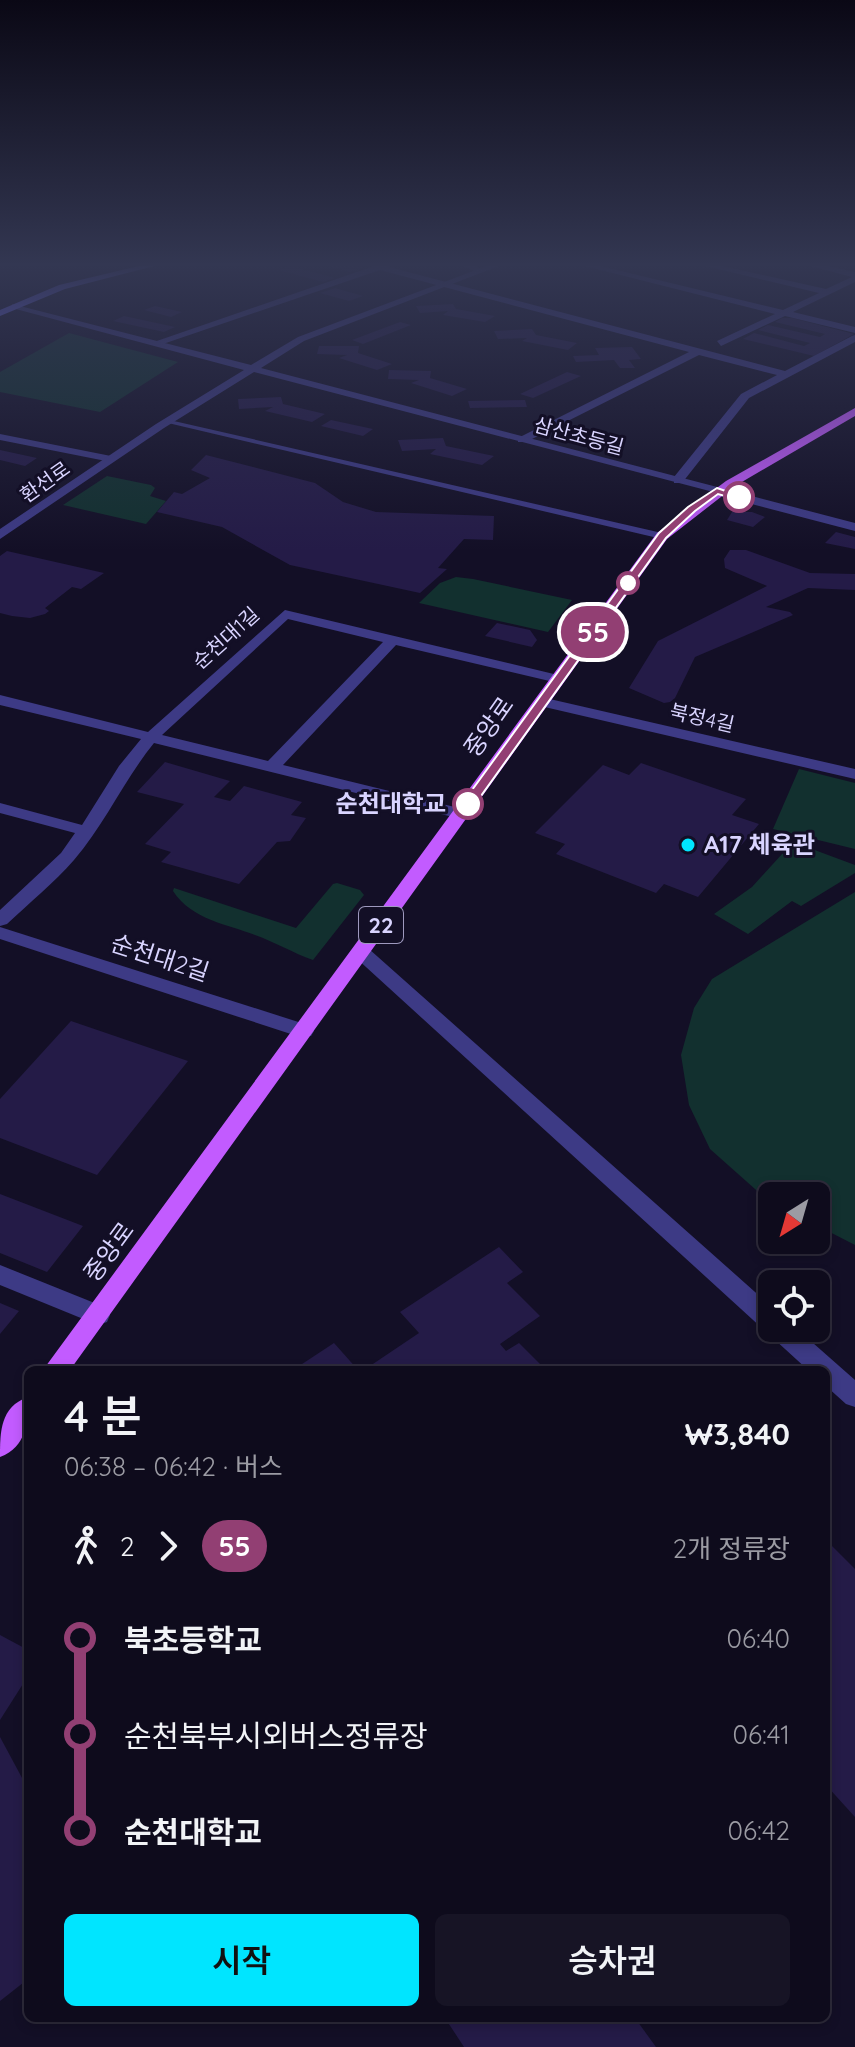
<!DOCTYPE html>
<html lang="ko">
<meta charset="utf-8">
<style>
body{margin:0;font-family:Quicksand,"Noto Sans KR",sans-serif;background:#171425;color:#f1f3f6;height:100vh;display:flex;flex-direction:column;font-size:30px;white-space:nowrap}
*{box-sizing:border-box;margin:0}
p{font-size:26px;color:#9b9ba3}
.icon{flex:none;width:44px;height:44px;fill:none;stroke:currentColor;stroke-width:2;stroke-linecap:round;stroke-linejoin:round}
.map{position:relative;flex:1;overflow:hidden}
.sheet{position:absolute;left:24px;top:1366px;width:806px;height:656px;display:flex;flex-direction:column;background:#0e0b1c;border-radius:12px;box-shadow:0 4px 12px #0003,0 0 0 2px #2e2b3b}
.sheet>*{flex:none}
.badge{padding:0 16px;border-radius:26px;font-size:28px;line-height:52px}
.needle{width:52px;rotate:217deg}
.tools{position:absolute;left:758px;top:1182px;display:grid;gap:16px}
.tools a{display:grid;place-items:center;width:72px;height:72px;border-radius:12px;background:#0e0b1c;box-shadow:0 4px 12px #0003,0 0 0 2px #2e2b3b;font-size:40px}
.map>.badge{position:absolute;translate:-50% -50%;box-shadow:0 0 0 4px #fff}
.legs{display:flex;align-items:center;gap:12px;height:88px;padding:0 40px;font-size:26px}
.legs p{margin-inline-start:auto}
.head{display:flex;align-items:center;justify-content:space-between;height:136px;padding:0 40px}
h1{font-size:44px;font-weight:600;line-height:60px}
.action{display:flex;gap:16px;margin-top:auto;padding:16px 40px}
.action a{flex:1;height:92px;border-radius:12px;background:#00e5ff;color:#111;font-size:32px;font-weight:600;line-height:92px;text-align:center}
.action a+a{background:#171425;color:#f1f3f6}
ul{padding:0 40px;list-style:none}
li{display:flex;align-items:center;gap:28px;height:96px;font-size:30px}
li i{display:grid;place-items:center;width:12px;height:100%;margin:0 10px;background:currentColor}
li i::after{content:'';width:20px;height:20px;margin:-10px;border:6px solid;border-radius:50%;background:#0e0b1c}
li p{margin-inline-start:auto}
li:first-child i{background:linear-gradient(#0000 50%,currentColor 0)}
li:last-child i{background:linear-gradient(currentColor 50%,#0000 0)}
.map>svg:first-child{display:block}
.green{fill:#12302f}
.building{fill:#241b47}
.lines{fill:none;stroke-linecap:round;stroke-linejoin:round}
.pedestrian{fill:#3d3a85;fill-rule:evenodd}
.minor{fill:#3d3a85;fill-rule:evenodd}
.tertiary{fill:#3d3a85;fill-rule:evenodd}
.secondary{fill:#6f6bff;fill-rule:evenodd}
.primary{fill:#c25bff;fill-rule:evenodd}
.line-1{fill:#923f73;stroke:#fff;stroke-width:2}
.stop-1-dot{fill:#fff;stroke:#923f73;stroke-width:4}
.poi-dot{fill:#00e5ff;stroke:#130f26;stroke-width:3}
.labels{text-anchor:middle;stroke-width:6;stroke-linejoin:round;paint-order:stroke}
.far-street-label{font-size:20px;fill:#d9d4ff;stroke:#130f26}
.shield{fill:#130f26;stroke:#9e99be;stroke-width:2}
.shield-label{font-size:22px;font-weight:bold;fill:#d9d4ff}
.street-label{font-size:24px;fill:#d9d4ff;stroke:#130f26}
.stop-label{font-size:24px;font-weight:bold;fill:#d9d4ff;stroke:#130f26;text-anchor:end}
.poi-label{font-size:24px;font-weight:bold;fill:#d9d4ff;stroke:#130f26;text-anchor:start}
</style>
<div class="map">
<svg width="855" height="2047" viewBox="0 0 855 2047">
<rect width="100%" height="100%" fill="#130f26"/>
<g class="green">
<polygon points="69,333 178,362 100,412 0,392 0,372"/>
<polygon points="107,476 151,485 155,488 150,496 166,501 146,524 63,505"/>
<polygon points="456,577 473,579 572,600 548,632 419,603 440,583"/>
<polygon points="799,769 855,783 855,849 773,829"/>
<polygon points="793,842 855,865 855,873 801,906 792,901 748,934 714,914 752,887"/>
<path d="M337,883L360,890L364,895L313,960C293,953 275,942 255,935C227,924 192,920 173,891L174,888L296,928L333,884Z"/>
<polygon points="855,892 855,1245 816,1225 816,1196 772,1196 772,1204 710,1149 689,1105 681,1055 694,1008 712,979"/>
</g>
<g class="building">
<polygon points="349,264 363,268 350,272 325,265"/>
<polygon points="290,266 335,278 323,282 279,270"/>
<polygon points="335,288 363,296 349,301 320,293"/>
<polygon points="453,304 456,309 495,316 485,322 443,315 448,311 420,313 416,306"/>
<polygon points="155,306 182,312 171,317 144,310"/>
<polygon points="124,316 175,327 164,332 113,321"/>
<polygon points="782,318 792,318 854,334 814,356 743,339 754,333 804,346 810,343 758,330 768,325 820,337 825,334 775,322"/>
<polygon points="400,322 411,325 363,344 352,340"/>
<polygon points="532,329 536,335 577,343 568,350 522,341 527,338 498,339 494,331"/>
<polygon points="319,346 359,346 358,353 392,364 377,370 339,358 347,355 317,354"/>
<polygon points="632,347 641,359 629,360 635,368 620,368 614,360 576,362 573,356 599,355 595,348"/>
<polygon points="389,370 431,371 430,378 467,389 452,396 411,383 419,380 388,379"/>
<polygon points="567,372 581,376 533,398 520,394"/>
<polygon points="281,397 283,404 325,414 312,422 265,411 273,407 239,409 238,399"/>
<polygon points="525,400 527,407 470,408 468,401"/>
<polygon points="331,420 373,429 363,436 321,426"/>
<polygon points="443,438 446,446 494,456 482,465 430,454 436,449 402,451 398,440"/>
<polygon points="0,450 37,458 25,466 0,460"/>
<polygon points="206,455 315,483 343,502 376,512 494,516 493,540 464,539 438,568 447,569 420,593 290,565 222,527 157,512 174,492 182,494 210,478 191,470"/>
<polygon points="732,512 752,512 765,517 753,527 727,520"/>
<polygon points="836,532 855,537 855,549 825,543"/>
<polygon points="730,550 746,550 810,573 855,574 855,590 808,588 766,607 790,612 793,615 695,657 675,698 670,702 664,703 629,688 658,641 767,586 725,568 724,559"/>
<polygon points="7,551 104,573 81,589 72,587 45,608 49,611 45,614 30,618 12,616 0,613 0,556"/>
<polygon points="497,623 530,630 537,640 532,647 485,636"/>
<polygon points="165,762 230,781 214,797 230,801 244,786 302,802 291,815 306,818 290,841 277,842 239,884 161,862 171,852 145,844 184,804 137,792"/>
<polygon points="641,763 746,799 732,815 759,824 698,897 664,884 656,893 556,854 565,844 535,833 603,765 629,775"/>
<polygon points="71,1021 188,1061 97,1175 0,1138 0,1099"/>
<polygon points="0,1194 83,1226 47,1272 0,1253"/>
<polygon points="499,1247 523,1272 507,1283 540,1316 500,1344 506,1351 519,1343 546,1370 364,1370 419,1333 400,1312"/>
<polygon points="0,1303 19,1311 0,1334"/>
<polygon points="334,1343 358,1370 293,1370"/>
<polygon points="826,1540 855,1569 855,1817 826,1785"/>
<polygon points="0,1635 28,1650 28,1676 0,1720"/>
<polygon points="0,1737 28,1789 28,1979 0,2001"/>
<polygon points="445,2018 635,2018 656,2047 464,2047"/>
</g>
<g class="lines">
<polygon class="pedestrian" points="165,419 662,533 666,536 662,539 168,423 164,421"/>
<g class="minor">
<polygon points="380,264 393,264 389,267 785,371 852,336 855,335 855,342 749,398 682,483 674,483 674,477 741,394 777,375 699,355 526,442 518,442 518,438 689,352 380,270 160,345 151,343"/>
<polygon points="460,264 472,264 485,271 478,273"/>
<polygon points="577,264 592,264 783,310 819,293 697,264 713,264 826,289 852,277 803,264 819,264 855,272 855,282 793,312 855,327 855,333 785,316 721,346 717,341 775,314"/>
<polygon points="0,434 111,456 117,459 111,462 0,440"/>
<polygon points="717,487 855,523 855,531 713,494 713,488"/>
<path d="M285,610L558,675L565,679L558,683L396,645L283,765L467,810L469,814L467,818L461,819L154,743C124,780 105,824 74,860C54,883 29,903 7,924L0,926V910L61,853L75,833L0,813V803L82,825L119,766L141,739L0,705V695L148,732ZM288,619L383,642L268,761L162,735Z"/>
<polygon points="541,697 855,769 855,779 536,705 536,699"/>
<polygon points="0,927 311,1026 314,1031 311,1036 297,1036 0,939"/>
<polygon points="362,947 369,949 772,1307 772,1328 796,1328 855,1380 855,1407 846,1404 826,1386 826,1370 808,1370 355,957 353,953 355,949"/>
<polygon points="0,1265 107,1308 110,1315 107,1322 98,1325 0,1285"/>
</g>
<polygon class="tertiary" points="492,264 504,264 304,341 261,368 721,488 721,494 254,372 164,428 0,539 0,529 156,424 244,370 12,308 12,304 251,365 298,337"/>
<polygon class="secondary" points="147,264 162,264 65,289 0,316 0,310 59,285"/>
<g class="primary">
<polygon points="855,408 855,416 735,486 667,539 70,1370 43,1370 657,533 726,481"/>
<path d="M28,1397C28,1421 27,1447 0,1457C0,1432 0,1407 28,1397Z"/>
</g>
</g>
<linearGradient id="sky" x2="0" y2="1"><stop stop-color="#0a0815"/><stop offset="0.48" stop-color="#333752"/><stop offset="1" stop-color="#333752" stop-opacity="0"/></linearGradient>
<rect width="855" height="551" fill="url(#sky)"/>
<polygon class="line-1" points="717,488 743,497 739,500 718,494 695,511 666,538 473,807 464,807 464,801 659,533 688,507"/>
<g class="stop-1-dot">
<circle cx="739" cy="497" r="14"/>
<circle cx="628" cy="583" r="10"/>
<circle cx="468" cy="804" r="14"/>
</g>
<circle class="poi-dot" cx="688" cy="845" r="8"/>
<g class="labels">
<g class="far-street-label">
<text transform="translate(579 436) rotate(15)" y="7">삼산초등길</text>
<text transform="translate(45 482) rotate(-35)" y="7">환선로</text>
<text transform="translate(226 638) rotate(-42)" y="7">순천대1길</text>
<text transform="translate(702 718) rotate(13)" y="7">북정4길</text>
</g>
<rect class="shield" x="359" y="907" width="44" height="36" rx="6"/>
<g class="shield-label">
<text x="381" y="933">22</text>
</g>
<g class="street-label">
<text transform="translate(489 727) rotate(-55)" y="8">중앙로</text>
<text transform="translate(160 958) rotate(18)" y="8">순천대2길</text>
<text transform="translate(109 1252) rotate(-54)" y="8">중앙로</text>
</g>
<g class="stop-label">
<text x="446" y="812">순천대학교</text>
</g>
<g class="poi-label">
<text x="704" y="853">A17 체육관</text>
</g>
</g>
</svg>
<div class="tools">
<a><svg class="needle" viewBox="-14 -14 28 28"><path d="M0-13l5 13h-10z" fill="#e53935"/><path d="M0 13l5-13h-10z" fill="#9b9ba3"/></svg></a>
<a><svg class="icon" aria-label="locate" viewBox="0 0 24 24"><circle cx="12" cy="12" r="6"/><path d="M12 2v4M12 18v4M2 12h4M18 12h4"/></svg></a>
</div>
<b class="badge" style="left:593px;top:632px;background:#923f73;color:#fff">55</b>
<section class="sheet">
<div class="head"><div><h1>4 분</h1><p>06:38 – 06:42 · 버스</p></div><b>₩3,840</b></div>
<div class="legs"><svg class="icon" aria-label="walk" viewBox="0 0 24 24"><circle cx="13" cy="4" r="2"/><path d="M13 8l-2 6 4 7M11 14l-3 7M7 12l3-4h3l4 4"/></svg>2<svg class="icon" aria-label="forward" viewBox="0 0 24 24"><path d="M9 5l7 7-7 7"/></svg><b class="badge" style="background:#923f73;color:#fff">55</b><p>2개 정류장</p></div>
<ul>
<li><i style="color:#923f73"></i><b>북초등학교</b><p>06:40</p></li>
<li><i style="color:#923f73"></i><span>순천북부시외버스정류장</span><p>06:41</p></li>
<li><i style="color:#923f73"></i><b>순천대학교</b><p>06:42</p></li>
</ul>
<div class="action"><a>시작</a><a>승차권</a></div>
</section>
</div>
